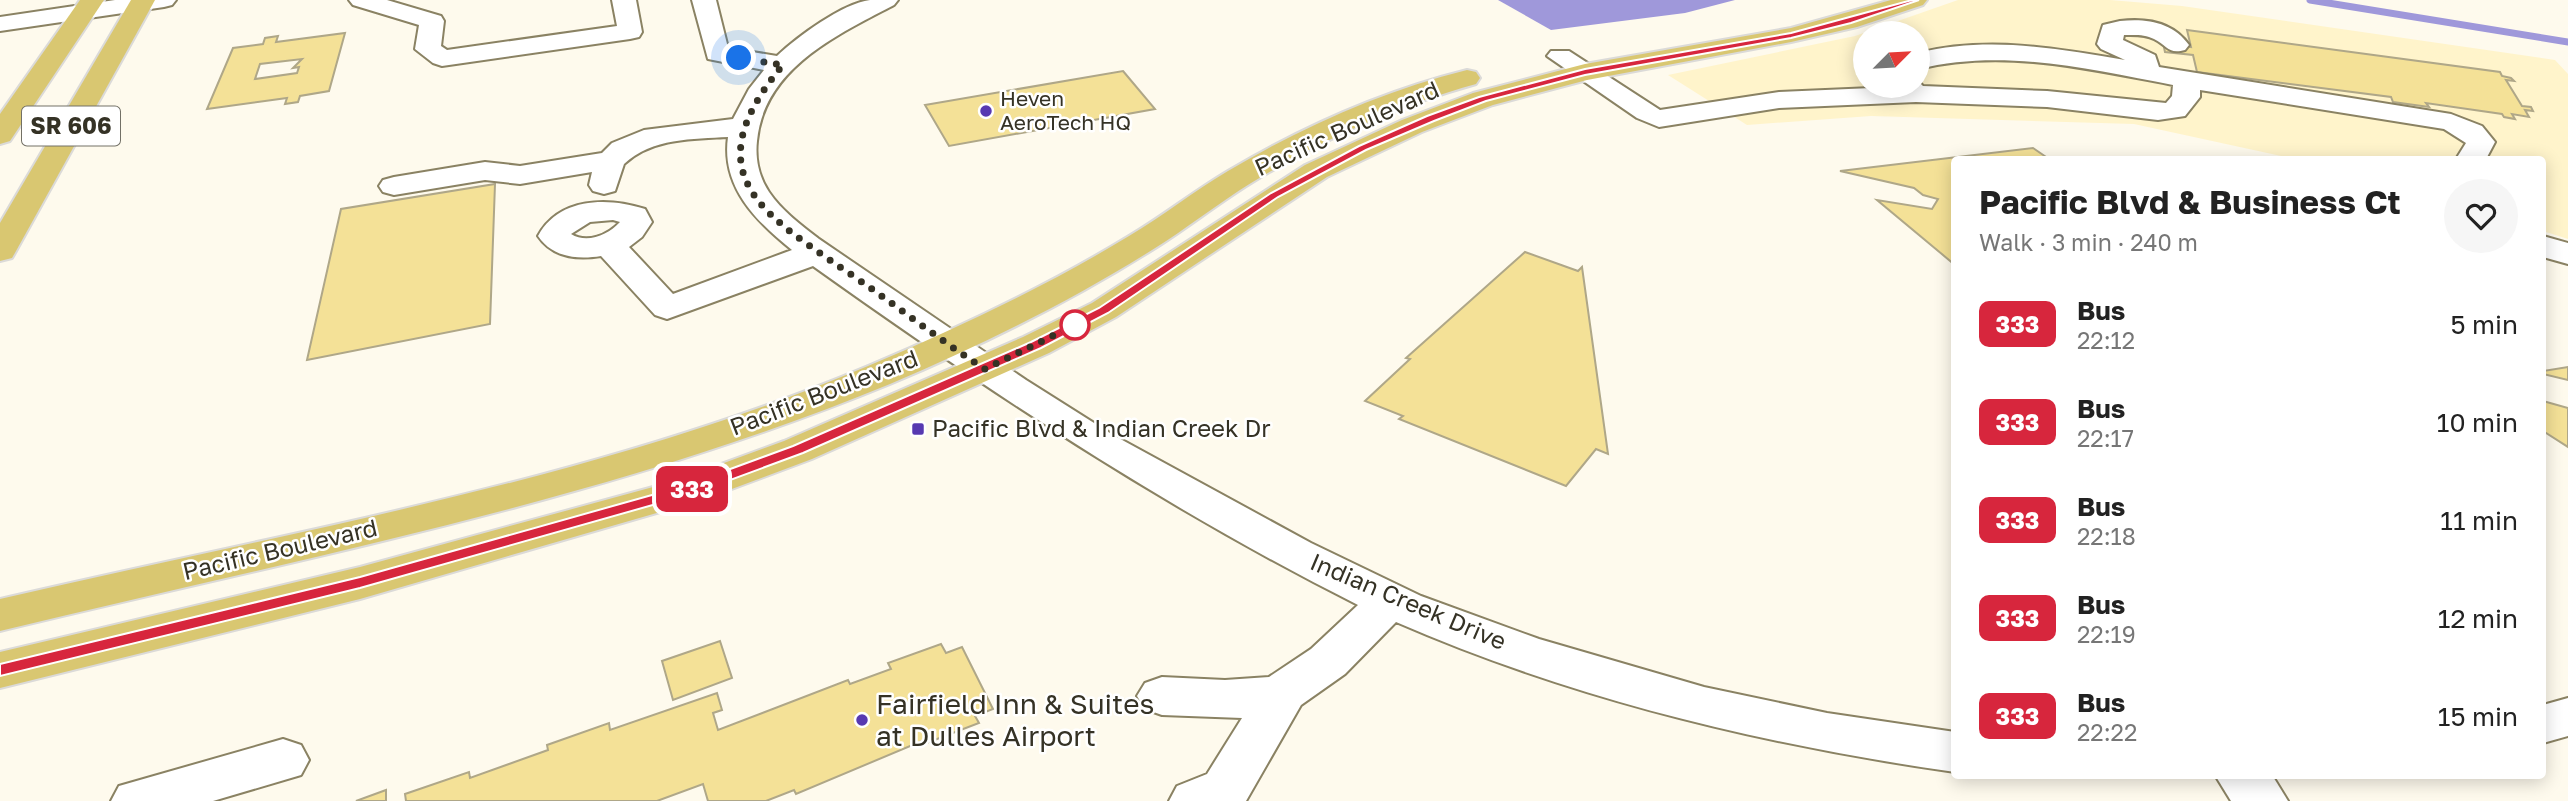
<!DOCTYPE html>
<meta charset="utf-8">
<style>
body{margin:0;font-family:"Golos Text",sans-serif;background:#f6f6f6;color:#222;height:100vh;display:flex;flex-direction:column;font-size:26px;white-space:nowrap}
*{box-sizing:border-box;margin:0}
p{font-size:23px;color:#767676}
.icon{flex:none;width:38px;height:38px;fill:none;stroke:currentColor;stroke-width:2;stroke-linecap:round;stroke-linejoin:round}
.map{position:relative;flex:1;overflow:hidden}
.panel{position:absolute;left:1951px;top:156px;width:595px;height:623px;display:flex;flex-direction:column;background:#fff;border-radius:7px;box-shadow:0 4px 18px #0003}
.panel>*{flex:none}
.badge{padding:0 14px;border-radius:10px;font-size:24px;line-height:46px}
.needle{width:46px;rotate:66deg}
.fabs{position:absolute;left:1853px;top:21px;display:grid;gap:14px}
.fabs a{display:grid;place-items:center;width:77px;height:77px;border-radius:50%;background:#fff;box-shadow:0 4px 18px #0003;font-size:35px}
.you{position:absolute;width:35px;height:35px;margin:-18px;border:5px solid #fff;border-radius:50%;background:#1a73e8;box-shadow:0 0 0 10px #1a73e833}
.map>.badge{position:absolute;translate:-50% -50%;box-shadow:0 0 0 4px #fff}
.round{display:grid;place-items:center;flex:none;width:74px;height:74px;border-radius:37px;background:#f6f6f6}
.overview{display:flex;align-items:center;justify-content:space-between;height:119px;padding:0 28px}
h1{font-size:33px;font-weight:700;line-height:52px}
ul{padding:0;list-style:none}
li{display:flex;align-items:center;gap:21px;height:98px;padding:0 28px}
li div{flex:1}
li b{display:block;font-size:26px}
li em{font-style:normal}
li .badge{min-width:77px;font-weight:700;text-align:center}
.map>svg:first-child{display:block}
.built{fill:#fff4cb;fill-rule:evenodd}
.water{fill:#9f98da}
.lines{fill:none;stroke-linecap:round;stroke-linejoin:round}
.stream{stroke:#9f98da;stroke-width:7}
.building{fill:#f4e197;stroke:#afa788;stroke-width:2;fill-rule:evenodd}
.minor-casing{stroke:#8a8263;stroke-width:4}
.major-casing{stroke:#dbdad8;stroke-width:4}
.minor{fill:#fff;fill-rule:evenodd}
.major{fill:#d9c771;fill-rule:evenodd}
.line{fill:#d7263d;stroke:#fff;stroke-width:2}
.walk{stroke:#353225;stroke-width:7;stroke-dasharray:0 12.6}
.poi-dot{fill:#5739b1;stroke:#fff;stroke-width:2.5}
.stop-dot{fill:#fff;stroke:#d7263d;stroke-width:3.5}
.labels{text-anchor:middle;stroke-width:5;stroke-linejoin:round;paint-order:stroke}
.far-poi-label{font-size:21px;fill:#353225;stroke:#fff;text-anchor:start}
.shield{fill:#fff;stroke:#727066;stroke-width:2}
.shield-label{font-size:23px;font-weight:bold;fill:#353225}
.street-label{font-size:24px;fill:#353225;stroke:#fff}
.poi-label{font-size:24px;fill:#353225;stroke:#fff;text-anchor:start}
.near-poi-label{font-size:28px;fill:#353225;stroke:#fff;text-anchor:start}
</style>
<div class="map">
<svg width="2568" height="801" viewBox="0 0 2568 801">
<rect width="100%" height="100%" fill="#fefaed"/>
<path class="built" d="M1958,0H2110L2182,6L2555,60L2568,74V239L2543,231V159H2295L2134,124L1871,116L1747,125L1668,75L1855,36ZM1866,33H1918V86H1866Z"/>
<polygon class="water" points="1498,0 1735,0 1685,13 1551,30"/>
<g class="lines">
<polyline class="stream" points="2310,0 2568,42"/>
</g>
<g class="building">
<polygon points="2187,30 2500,72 2502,76 2511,78 2514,81 2506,80 2522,106 2531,107 2533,111 2525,110 2529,117 2512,114 2515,119 2504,117 2502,114 2426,103 2429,107 2393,102 2391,97 2197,72 2193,55 2165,52 2163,43 2191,47"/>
<path d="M345,33L329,91L300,96L298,102L285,104L287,98L207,109L233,48L263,44L265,38L278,36L276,42ZM302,59L293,68L299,67L297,73L255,79L260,64Z"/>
<polygon points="1123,71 1155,109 949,146 925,105"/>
<polygon points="2033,148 2049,159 1955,159 1955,265 1877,200 1932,209 1938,199 1923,195 1914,188 1840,171"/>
<polygon points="495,184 490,324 307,360 341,209"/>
<polygon points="1525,252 1578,271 1582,267 1608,454 1596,449 1566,486 1399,419 1403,416 1365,401 1410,359 1406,358"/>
<polygon points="2568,367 2568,380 2543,374 2543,371"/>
<polygon points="2543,401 2568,408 2568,447 2543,431"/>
<polygon points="720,641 732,678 673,700 662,661"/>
<polygon points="941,644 946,653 962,647 993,709 975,716 979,723 924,744 922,741 796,794 794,790 766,801 708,801 703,784 657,801 406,801 405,794 469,772 470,778 548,750 547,745 609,723 610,730 717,693 722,710 713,713 718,730 848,680 850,684 891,669 888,663"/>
<polygon points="386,790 386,801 356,801"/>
</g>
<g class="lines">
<g class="minor-casing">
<g id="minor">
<polygon points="115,0 176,0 172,5 164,7 0,31 0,17"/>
<polygon points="349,0 387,0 441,16 444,21 441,46 447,50 617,26 612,0 636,0 642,32 639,37 630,39 442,66 433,63 415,49 419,25 353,5"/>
<path d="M692,0H716L728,48L777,56C797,37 843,3 870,0C879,0 889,0 898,0L894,5C837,35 764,68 757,141C755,159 759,177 769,192C782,211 801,225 819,239L1026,380L1113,435L1311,543L1421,596L1539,639L1704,687L1827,713L1955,732V772C1764,745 1573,699 1396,622L1345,674L1301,705L1246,801H1169L1177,786L1207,774L1242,718L1162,715L1145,709L1137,696L1145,683L1162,677L1225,680L1269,677L1311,649L1358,605C1165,508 988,391 813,266L667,319L655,315L601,256C577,260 552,257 538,236C559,197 608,197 645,209L652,222L642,237L629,247L673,294L792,250C756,221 721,187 728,137C693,139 652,138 624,164L615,191L604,194L593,191L589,185L592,172L520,184L485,180L394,195L383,192L379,186L383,180L394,177L485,162L520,166L602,153L612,143L644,130L733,119L749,89L764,70L708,59ZM613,220L620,222C608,235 587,244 571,234L590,222Z"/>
<path d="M2120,21C2146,18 2173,22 2189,45L2185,50C2168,55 2167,45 2154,39C2145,34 2134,35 2124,35L2123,40L2155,55L2159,67L2451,114L2482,126L2495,142L2486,159H2456L2466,143L2444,129L2200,90V97L2185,116L2158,120L2047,107L1916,102L1779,108L1659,127L1637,118L1547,56L1551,51H1569L1660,110L1779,92L1918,86V81L1923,86L2047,91L2166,103L2172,96L2173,85C2089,69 2003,48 1918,69V53C1987,36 2056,48 2125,60L2101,49L2097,44L2103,25Z"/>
<polygon points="2543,236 2568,243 2568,264 2543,257"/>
<polygon points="2568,698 2568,736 2543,743 2543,705"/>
<polygon points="283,739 301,745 309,760 301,775 213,801 111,801 119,786"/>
<polygon points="2215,775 2272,775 2288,801 2231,801"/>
</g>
</g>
<g class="major-casing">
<g id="major">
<polygon points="80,0 104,0 10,141 0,144 0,114"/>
<polygon points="131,0 155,0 16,251 12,258 0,261 0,223"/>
<polygon points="1891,0 1927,0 1923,5 1857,27 1791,42 1587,80 1493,105 1422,132 1327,177 1116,317 1049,353 812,459 705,499 360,599 0,688 0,652 360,567 675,481 784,441 1023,337 1092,303 1305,165 1402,120 1473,93 1585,64 1791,28"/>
<path d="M1467,70L1476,72L1480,78L1476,84C1397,106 1321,140 1251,183C1217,204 1186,229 1152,250C1071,301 978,347 890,384C604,502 299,558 0,631V599C291,531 591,482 868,366C956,329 1047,286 1129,236C1163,216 1194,191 1228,171C1302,127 1383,91 1467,70Z"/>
</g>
</g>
<use href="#minor" class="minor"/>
<use href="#major" class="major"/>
</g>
<polygon class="line" points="1912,0 1919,0 1851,23 1791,38 1585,75 1486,101 1434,121 1366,150 1278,197 1108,313 1041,348 803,453 695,493 360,588 0,676 0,664 360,577 684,486 793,446 1031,342 1099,308 1271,193 1359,146 1427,116 1479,97 1585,69 1791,33"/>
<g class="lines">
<path class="walk" d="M739,58L783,65C688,178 769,217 859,280C901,309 941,341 985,369L1081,322L1075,325"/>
</g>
<g class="poi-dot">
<circle cx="986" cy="111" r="7"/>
<rect x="911" y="422" width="14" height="14" rx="3.5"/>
<circle cx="862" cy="720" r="7"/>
</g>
<circle class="stop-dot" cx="1075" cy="325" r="14"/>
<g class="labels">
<g class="far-poi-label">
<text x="1000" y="106">Heven<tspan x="1000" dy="24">AeroTech HQ</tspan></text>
</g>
<rect class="shield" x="22" y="106.5" width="98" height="39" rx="5"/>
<g class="shield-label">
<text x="71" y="134">SR 606</text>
</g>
<g class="street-label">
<text transform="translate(1347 129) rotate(-24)" y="8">Pacific Boulevard</text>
<text transform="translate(824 393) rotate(-21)" y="8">Pacific Boulevard</text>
<text transform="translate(280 550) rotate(-13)" y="8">Pacific Boulevard</text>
<text transform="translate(1408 602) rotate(23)" y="8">Indian Creek Drive</text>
</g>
<g class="poi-label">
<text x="932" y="437">Pacific Blvd &amp; Indian Creek Dr</text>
</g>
<g class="near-poi-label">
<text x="876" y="714">Fairfield Inn &amp; Suites<tspan x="876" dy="32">at Dulles Airport</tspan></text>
</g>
</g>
</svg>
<div class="fabs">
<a><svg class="needle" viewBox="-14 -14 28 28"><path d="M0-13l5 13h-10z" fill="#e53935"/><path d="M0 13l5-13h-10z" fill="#767676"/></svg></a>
</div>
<div class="you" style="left:739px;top:58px"></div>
<b class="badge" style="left:692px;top:489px;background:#d7263d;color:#fff">333</b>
<section class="panel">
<div class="overview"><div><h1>Pacific Blvd &amp; Business Ct</h1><p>Walk · 3 min · 240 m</p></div><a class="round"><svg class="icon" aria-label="heart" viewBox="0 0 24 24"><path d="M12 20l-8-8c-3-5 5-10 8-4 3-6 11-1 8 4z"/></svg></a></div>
<ul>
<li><span class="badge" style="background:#d7263d;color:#fff">333</span><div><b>Bus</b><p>22:12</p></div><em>5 min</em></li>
<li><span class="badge" style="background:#d7263d;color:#fff">333</span><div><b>Bus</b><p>22:17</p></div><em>10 min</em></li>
<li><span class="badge" style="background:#d7263d;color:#fff">333</span><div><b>Bus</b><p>22:18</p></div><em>11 min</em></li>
<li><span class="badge" style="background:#d7263d;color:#fff">333</span><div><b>Bus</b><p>22:19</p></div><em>12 min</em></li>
<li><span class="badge" style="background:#d7263d;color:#fff">333</span><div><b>Bus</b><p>22:22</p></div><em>15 min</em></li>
</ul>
</section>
</div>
